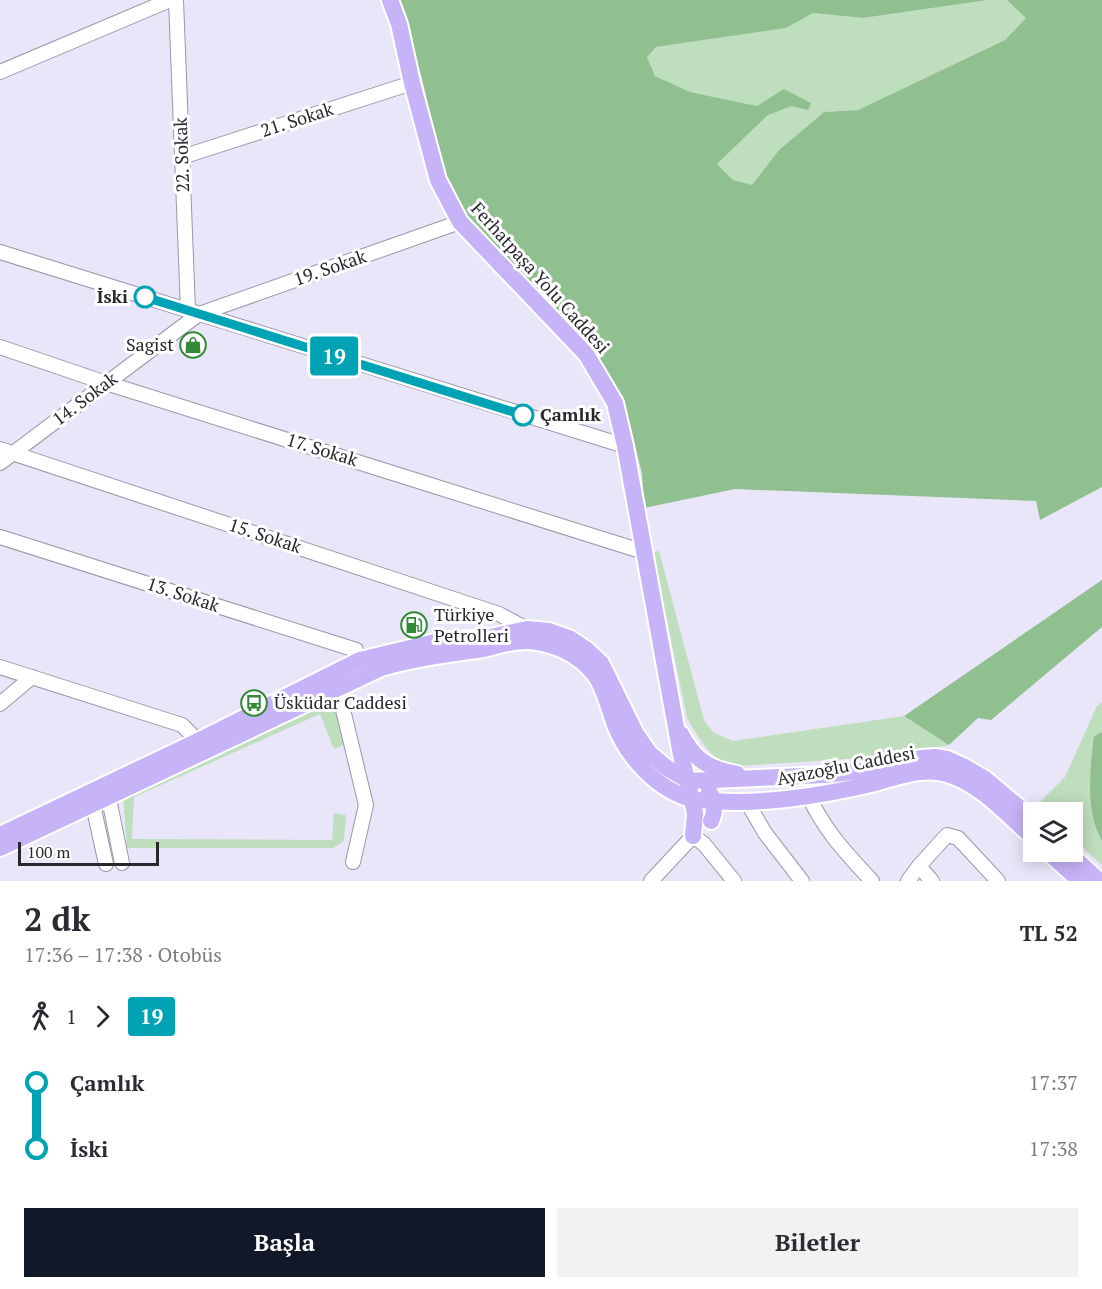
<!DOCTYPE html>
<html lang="tr">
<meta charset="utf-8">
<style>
body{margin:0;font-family:"PT Serif",serif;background:#f2f2f3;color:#2b2b33;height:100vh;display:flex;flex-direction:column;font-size:22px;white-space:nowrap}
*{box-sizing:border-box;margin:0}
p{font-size:20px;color:#7c7c81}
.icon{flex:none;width:33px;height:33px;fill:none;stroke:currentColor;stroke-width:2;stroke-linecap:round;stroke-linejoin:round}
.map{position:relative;height:881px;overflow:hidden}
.panel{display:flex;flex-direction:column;background:#fff;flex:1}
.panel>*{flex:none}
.badge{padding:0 12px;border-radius:4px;font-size:21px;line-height:39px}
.fabs{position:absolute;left:1023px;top:802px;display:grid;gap:12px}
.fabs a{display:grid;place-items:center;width:60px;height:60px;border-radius:0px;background:#fff;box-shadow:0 3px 15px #0003;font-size:30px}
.scale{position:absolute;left:18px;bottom:15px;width:141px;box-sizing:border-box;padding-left:6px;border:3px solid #29272e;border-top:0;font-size:16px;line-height:21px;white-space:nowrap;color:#29272e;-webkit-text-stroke:4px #fff;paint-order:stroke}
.map>.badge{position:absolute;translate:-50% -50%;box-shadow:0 0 0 3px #fff}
.legs{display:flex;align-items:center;gap:9px;height:66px;padding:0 24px;font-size:20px}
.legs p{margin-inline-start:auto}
.summary{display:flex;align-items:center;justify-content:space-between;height:102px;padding:0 24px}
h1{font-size:33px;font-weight:600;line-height:45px}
.action{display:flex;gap:12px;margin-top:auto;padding:12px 24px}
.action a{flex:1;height:69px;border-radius:0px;background:#111827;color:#fff;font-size:24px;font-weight:600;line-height:69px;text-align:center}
.action a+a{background:#f2f2f3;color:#2b2b33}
ul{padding:0 24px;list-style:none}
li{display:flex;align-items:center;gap:21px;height:66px;font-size:22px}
li i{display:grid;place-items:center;width:9px;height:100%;margin:0 8px;background:currentColor}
li i::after{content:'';width:15px;height:15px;margin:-8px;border:4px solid;border-radius:50%;background:#fff}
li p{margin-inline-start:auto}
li:first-child i{background:linear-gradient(#0000 50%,currentColor 0)}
li:last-child i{background:linear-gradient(currentColor 50%,#0000 0)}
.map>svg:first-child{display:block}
.green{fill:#bedebd}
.forest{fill:#90c08f}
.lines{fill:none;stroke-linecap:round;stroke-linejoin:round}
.minor-casing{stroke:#9a96a8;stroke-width:16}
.major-casing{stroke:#fff;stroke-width:20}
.minor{stroke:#fff;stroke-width:14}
.major{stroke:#c7b3f7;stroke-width:16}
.line-1-casing{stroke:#fff;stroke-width:14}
.line-1{stroke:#00a3b4;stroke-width:9}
.stop-1-dot{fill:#fff;stroke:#00a3b4;stroke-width:3}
.labels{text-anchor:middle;stroke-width:6;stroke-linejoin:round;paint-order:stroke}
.street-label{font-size:18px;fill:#29272e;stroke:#fff}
.stop-label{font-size:18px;font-weight:bold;fill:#29272e;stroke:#fff;text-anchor:end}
.poi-label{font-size:18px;fill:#29272e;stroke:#fff;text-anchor:start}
</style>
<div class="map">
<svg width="1102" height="881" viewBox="0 0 1102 881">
<rect width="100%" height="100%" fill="#eae6fa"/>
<g class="green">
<polygon points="988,0 1007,0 1027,18 1005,40 858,110 824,112 779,150 752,186 733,180 717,164 768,115 792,106 784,90 757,106 690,92 655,76 647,57 656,47 786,28 813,13 863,18"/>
<path d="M659,551L704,720L714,733L733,741L904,716L949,745L892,756L740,766C714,766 699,739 687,718L653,552Z"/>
<polygon points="327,698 335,709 344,743 342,746 334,749 320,714 134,797 132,839 332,840 334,813 346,815 344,841 333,848 127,848 123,794"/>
<polygon points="1102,702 1102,732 1094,736 1097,832 1102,841 1102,865 1073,838 1072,813 1046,813 1037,805 1065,777 1097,706"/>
</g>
<g class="forest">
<polygon points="397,0 988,0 863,18 813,13 786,28 656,47 647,57 655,76 690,92 757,106 784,89 811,103 808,110 792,106 768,115 717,164 733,180 752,185 779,150 824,112 858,110 1005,40 1026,18 1007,0 1102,0 1102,487 1040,520 1036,501 735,489 644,508 642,474 624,400 592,351 465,216 443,170 422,79 406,23"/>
<polygon points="1102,580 1102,627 991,720 978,718 949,745 904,716"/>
<path d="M1102,732V841C1085,812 1090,768 1094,736Z"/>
</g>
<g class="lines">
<g class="minor-casing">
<g id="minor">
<polyline points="176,0 188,311"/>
<polyline points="0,72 170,0"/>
<polyline points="182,157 412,83"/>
<polyline points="0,252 625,446"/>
<polyline points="0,347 106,383 644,552"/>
<polyline points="0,449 499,614 527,629"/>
<polyline points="0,463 199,314 460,222"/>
<polyline points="0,537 356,650 361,670"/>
<polyline points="0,667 182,725 198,741"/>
<polyline points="338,689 366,805 353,862"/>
<polyline points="0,704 32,677"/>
<polyline points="107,789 122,863"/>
<path d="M808,795C825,831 845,852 872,881"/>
<polyline points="91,796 106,864"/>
<polyline points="747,802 765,833 802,881"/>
<polyline points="919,866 932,881"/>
<polyline points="651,881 693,836 704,844 734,881"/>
<polyline points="908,881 919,866 947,835 958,838 998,881"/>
</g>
</g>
<g class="major-casing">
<g id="major">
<polyline points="390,0 399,24 412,83 438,180 460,222 586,354 615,403 625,446 681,755 695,813 693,836"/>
<path d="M681,734C694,760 709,769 737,774"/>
<path d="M709,791C715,802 716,810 711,821"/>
<polyline points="0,835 198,741 360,660 439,641 486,638 527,629 549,631 569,638 587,650 601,663 636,734 650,754 667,768 689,781 825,775 860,771 921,758 935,757 947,759 963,766 985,779 1034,820"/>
<path d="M0,848L381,668C415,658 449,654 483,649C497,646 514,640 528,641C554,643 579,654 595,675C605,689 609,709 615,725C628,758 657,789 691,799C698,801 707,800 714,801C764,805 818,796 867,785C893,779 921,766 947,774C980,783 1008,816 1034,838"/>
<polyline points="1048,852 1080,881"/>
<polyline points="1068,852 1099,881"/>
</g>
</g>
<use href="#minor" class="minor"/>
<use href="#major" class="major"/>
</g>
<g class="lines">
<g class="line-1-casing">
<polyline id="line-1" points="145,297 523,415"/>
</g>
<use href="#line-1" class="line-1"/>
</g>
<defs>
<g id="shop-ring" transform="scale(1.35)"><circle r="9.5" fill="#fff" stroke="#318836" stroke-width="1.5"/><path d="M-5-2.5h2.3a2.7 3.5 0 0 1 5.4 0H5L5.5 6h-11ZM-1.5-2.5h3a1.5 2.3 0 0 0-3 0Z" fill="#318836"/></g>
<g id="fuel-ring" transform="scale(1.35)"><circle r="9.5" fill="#fff" stroke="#318836" stroke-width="1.5"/><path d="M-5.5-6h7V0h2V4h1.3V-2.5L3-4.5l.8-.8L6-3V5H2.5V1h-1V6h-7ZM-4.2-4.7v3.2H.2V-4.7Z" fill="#318836"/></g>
<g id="bus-ring" transform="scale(1.35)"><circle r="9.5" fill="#fff" stroke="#318836" stroke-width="1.5"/><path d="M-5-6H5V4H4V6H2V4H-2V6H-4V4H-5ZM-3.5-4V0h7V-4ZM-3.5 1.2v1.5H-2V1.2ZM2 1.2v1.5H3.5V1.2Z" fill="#318836"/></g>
</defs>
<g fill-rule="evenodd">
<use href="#shop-ring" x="193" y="345"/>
<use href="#fuel-ring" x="414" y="625"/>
<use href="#bus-ring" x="254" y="703"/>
</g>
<g class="stop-1-dot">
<circle cx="145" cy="297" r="10"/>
<circle cx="523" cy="415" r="10"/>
</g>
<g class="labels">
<g class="street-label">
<text transform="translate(297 120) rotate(-18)" y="6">21. Sokak</text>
<text transform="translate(182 155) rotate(-92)" y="6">22. Sokak</text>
<text transform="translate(330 268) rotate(-19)" y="6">19. Sokak</text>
<text transform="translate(540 278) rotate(48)" y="6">Ferhatpaşa Yolu Caddesi</text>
<text transform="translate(85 399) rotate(-37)" y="6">14. Sokak</text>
<text transform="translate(322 450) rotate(17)" y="6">17. Sokak</text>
<text transform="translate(265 536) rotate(18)" y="6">15. Sokak</text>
<text transform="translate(183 595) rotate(18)" y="6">13. Sokak</text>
<text transform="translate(846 766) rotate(-11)" y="6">Ayazoğlu Caddesi</text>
</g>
<g class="stop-label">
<text x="128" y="303">İski</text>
<text x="540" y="421" text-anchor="start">Çamlık</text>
</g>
<g class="poi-label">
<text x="174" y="351" text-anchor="end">Sagist</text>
<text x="434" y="621">Türkiye<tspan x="434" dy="21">Petrolleri</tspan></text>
<text x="274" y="709">Üsküdar Caddesi</text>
</g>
</g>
</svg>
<div class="fabs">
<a><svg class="icon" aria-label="layers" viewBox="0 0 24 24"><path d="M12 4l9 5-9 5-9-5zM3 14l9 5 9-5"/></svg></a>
</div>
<div class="scale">100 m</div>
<b class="badge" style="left:334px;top:356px;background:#00a3b4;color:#fff">19</b>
</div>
<section class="panel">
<div class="summary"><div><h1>2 dk</h1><p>17:36 – 17:38 · Otobüs</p></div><b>TL 52</b></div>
<div class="legs"><svg class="icon" aria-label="walk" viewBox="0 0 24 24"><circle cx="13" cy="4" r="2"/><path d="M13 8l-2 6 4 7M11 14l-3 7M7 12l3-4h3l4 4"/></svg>1<svg class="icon" aria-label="forward" viewBox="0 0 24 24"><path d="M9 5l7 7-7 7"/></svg><b class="badge" style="background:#00a3b4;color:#fff">19</b></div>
<ul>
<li><i style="color:#00a3b4"></i><b>Çamlık</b><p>17:37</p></li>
<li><i style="color:#00a3b4"></i><b>İski</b><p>17:38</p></li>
</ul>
<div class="action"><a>Başla</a><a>Biletler</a></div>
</section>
